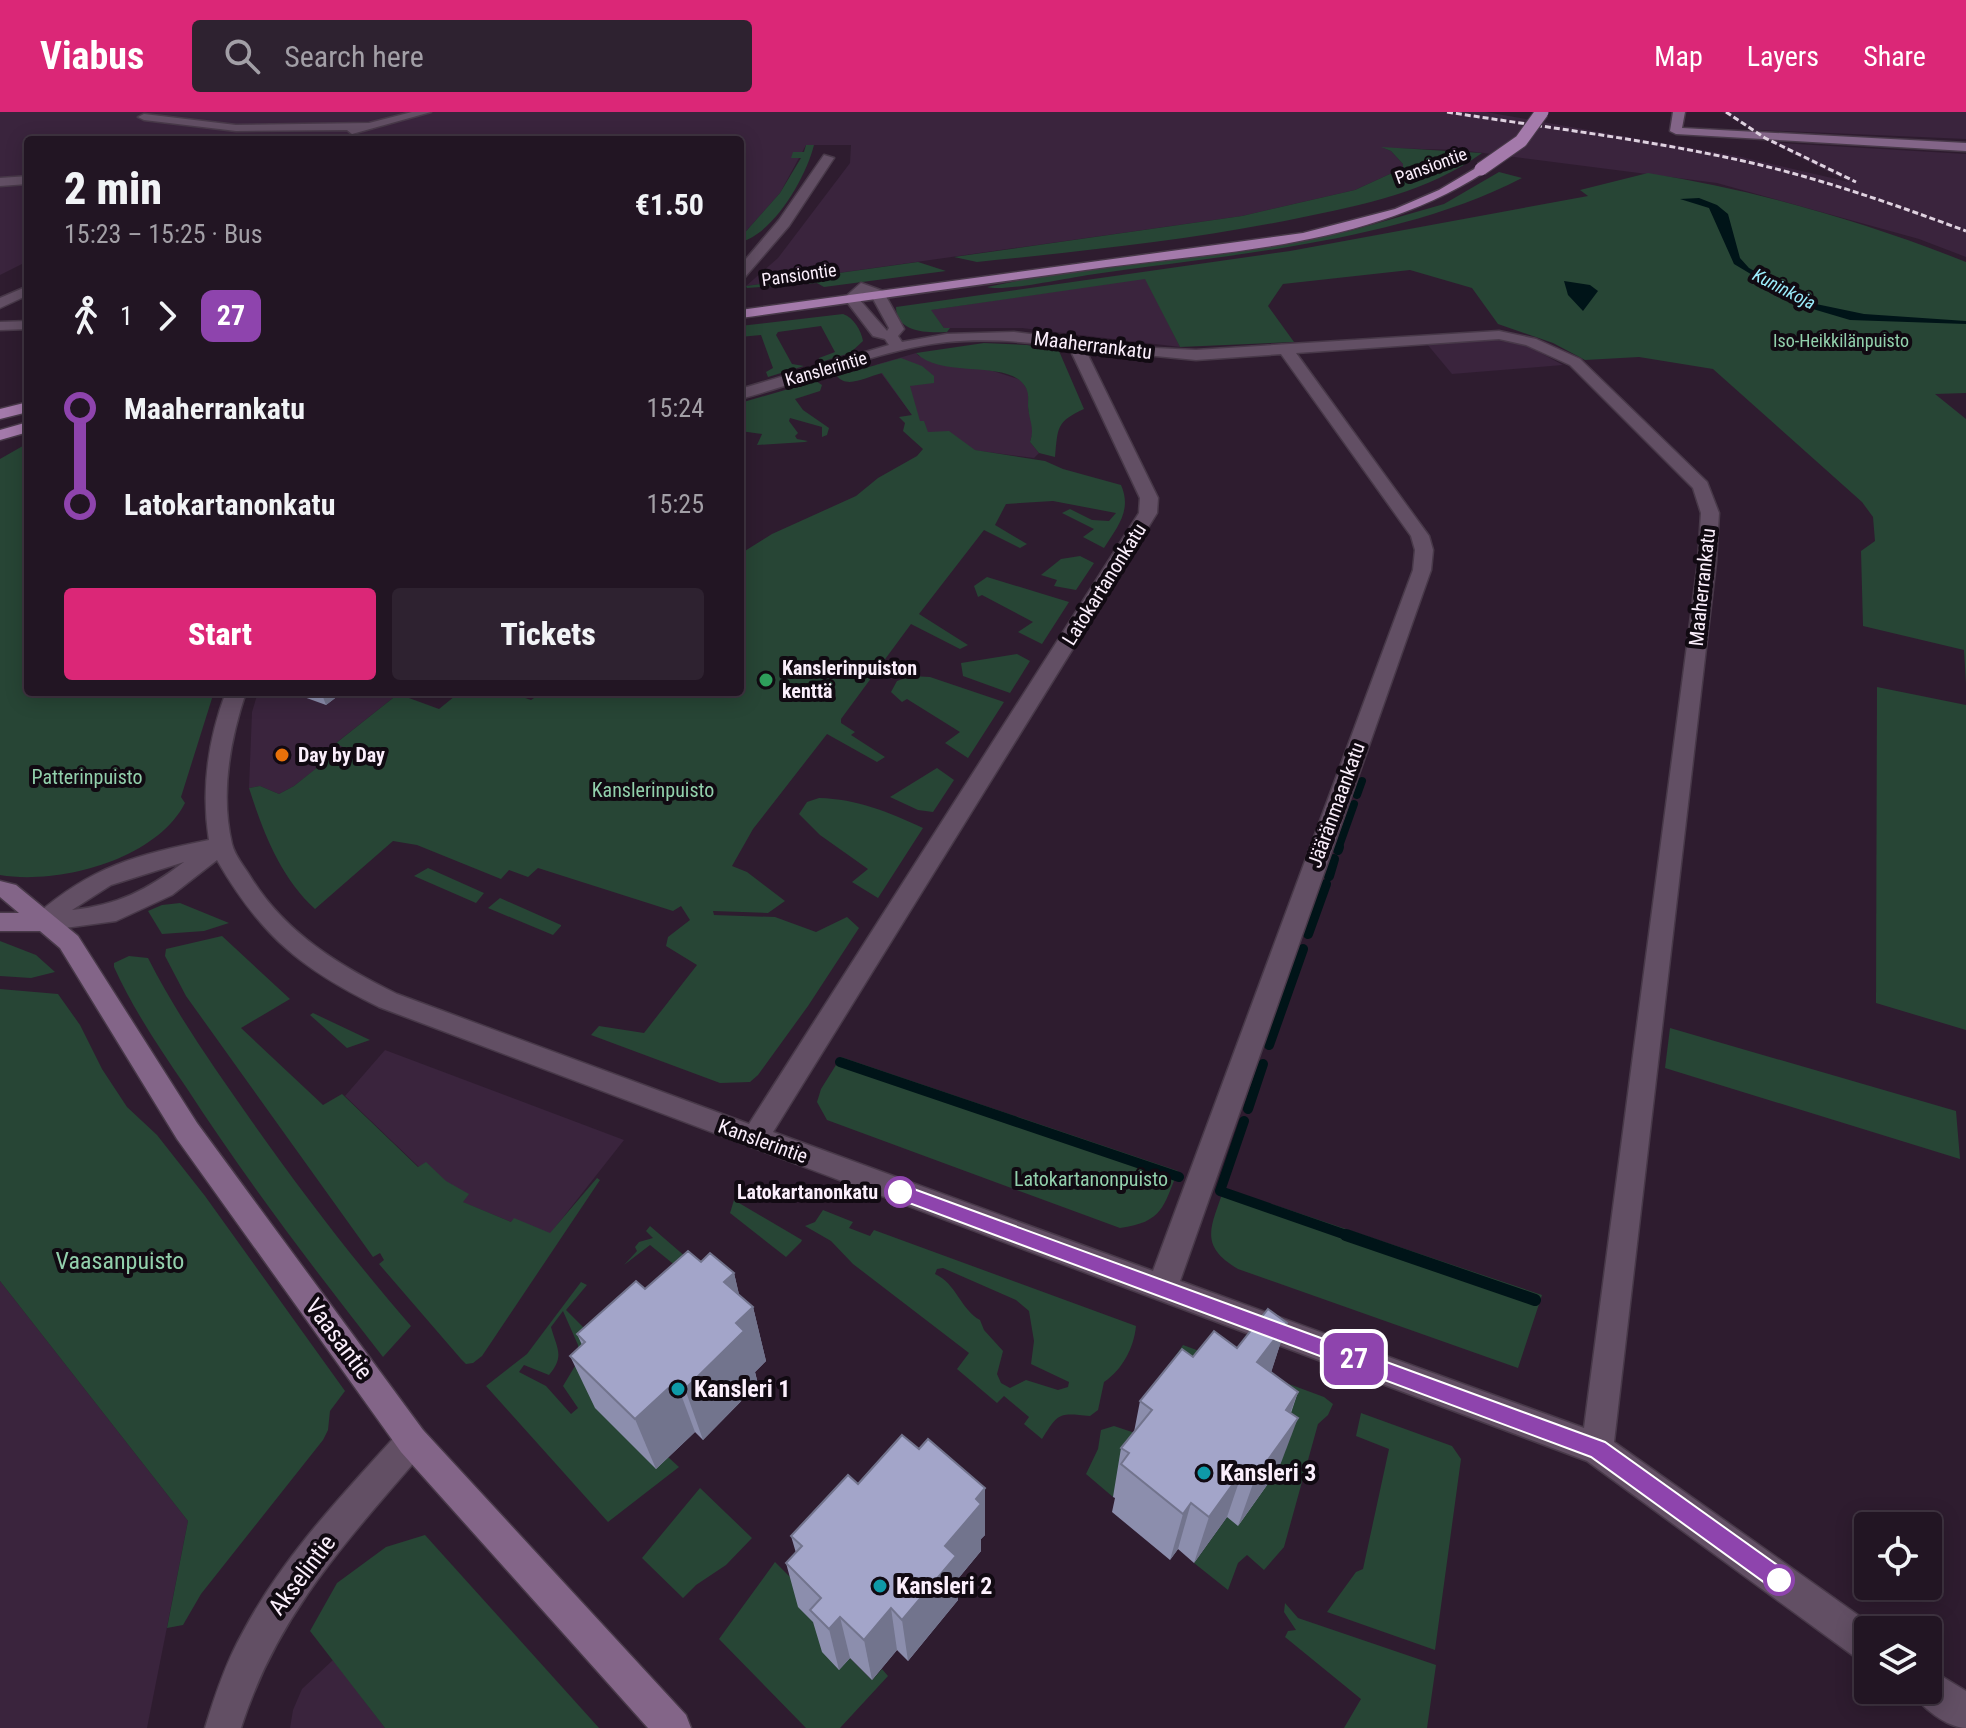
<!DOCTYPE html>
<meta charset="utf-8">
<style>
body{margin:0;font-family:"Roboto Condensed",sans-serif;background:#2e2230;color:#f1f3f6;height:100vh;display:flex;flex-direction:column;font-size:30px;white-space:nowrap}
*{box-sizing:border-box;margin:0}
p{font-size:26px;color:#a29fa6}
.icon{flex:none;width:44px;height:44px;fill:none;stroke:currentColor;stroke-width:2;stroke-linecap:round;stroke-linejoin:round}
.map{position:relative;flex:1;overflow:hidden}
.details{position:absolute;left:24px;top:24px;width:720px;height:560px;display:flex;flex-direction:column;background:#221523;border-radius:8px;box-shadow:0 4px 20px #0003,0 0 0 2px #3f3441}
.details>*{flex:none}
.badge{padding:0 16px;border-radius:12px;font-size:28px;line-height:52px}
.controls{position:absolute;left:1854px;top:1400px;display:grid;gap:16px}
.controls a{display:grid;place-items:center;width:88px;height:88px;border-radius:8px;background:#221523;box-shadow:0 4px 20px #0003,0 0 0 2px #3f3441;font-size:40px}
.map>.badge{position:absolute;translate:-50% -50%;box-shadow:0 0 0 4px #fff}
.legs{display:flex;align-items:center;gap:12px;height:88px;padding:0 40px;font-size:26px}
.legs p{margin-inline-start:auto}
.head{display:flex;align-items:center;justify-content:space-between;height:136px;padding:0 40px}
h1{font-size:44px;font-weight:800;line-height:60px}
.primary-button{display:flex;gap:16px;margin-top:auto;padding:16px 40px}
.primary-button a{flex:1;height:92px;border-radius:8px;background:#db2777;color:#fff;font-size:32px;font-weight:800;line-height:92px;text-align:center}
.primary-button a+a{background:#2e2230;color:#f1f3f6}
ul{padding:0 40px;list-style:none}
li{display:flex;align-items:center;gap:28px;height:96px;font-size:30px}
li i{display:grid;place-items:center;width:12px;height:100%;margin:0 10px;background:currentColor}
li i::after{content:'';width:20px;height:20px;margin:-10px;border:6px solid;border-radius:50%;background:#221523}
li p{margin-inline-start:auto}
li:first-child i{background:linear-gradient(#0000 50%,currentColor 0)}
li:last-child i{background:linear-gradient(currentColor 50%,#0000 0)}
header{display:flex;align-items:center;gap:48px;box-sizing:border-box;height:112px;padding:0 40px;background:#db2777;color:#fff}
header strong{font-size:38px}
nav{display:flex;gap:44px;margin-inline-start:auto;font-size:28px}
.search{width:560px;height:72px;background:#2e2230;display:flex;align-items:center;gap:20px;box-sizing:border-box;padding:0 28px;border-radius:8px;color:#a29fa6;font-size:30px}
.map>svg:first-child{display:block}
.built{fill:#3a243d}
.green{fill:#274535;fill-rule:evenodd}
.water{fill:#001418}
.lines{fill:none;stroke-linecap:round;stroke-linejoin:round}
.stream-far2{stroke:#001418;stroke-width:8}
.stream-far1{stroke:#001418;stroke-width:10}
.stream{stroke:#001418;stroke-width:12}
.street-casing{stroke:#483949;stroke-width:3}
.secondary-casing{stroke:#483949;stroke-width:3}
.primary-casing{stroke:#483949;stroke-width:3}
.street{fill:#624f64;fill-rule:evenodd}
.secondary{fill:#836588;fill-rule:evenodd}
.primary{fill:#a47aab;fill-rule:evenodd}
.rail{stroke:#ded1df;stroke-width:3;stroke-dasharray:6 3;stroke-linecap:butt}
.primary-bridge-casing{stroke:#483949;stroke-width:15;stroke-linecap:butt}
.primary-bridge{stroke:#a47aab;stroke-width:13}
.wall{fill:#8c8ead}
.shaded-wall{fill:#72748d}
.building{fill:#a3a5c9;stroke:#72748d;stroke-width:2}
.line-1{fill:#8e44ad;stroke:#fff;stroke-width:2}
.leisure-dot{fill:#2e9e5b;stroke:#110a12;stroke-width:3}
.food-dot{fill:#e8710a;stroke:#110a12;stroke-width:3}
.stop-1-dot{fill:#fff;stroke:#8e44ad;stroke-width:4}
.culture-dot{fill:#0f9aa8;stroke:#110a12;stroke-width:3}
.labels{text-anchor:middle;stroke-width:8;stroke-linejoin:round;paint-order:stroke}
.far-street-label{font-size:18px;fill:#fbeffc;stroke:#110a12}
.far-water-label{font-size:18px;font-style:italic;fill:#9ceefd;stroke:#110a12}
.far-park-label{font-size:18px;fill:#92d0ac;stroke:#110a12}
.street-label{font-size:20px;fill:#fbeffc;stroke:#110a12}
.poi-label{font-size:20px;font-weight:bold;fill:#fbeffc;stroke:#110a12;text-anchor:start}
.park-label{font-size:20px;fill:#92d0ac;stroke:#110a12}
.stop-label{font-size:20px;font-weight:bold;fill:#fbeffc;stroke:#110a12;text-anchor:end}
.near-park-label{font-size:24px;fill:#92d0ac;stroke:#110a12}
.near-street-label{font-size:24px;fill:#fbeffc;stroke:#110a12}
.near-poi-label{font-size:24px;font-weight:bold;fill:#fbeffc;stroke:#110a12;text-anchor:start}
</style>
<header>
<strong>Viabus</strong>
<div class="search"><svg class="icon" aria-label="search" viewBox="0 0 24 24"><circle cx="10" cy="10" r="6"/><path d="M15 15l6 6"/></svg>Search here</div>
<nav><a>Map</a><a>Layers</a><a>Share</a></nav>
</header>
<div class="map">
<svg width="1966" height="1616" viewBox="0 0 1966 1616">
<rect width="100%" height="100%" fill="#2e1c2f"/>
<g class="built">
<polygon points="0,0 1486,0 1737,44 1849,70 1781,36 1722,0 1966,0 1966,27 1759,18 1780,31 1966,42 1966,145 1919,127 1717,71 1460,38 1384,36 1391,39 1403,52 1403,56 1355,78 1242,104 746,174 778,146 850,51 851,33 806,33 780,81 740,126 740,28 28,28 28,149 0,163"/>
<polygon points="1146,166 1180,235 1022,216 944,216 930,198"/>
<polygon points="1488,227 1526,233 1563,253 1452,262 1427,232"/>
<polygon points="916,241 919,244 993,259 1021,268 1028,279 1028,297 1034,316 1030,330 1039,341 1034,346 927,332 912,303 875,253"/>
<polygon points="258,580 391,580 398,582 336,631 344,635 294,674 279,682 260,674 249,676 252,600"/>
<polygon points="385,938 624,1028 550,1122 511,1110 462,1090 419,1055 345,984"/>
<polygon points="0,1169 188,1409 147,1616 0,1616"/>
<polygon points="333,1548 348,1567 385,1616 290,1616 293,1598 302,1577"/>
</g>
<g class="green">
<path d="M806,33H814C806,65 774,122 740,130V126L780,81L801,46H791L793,40H804Z"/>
<path d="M1381,35L1482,41C1428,80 1363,93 1299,106C1193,128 1084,139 977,150L954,145L1242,104L1355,78L1403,56V52L1391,39Z"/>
<path d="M1499,60L1522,66C1398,130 1233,142 1095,162C1071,165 1006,180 987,175L1026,167L1350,119L1444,92Z"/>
<path d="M1648,61C1756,78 1865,110 1966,150V281L1935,282L1966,307V572L1964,538L1863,514L1861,439L1875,429L1873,405L1862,390L1713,257L1639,245L1585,248L1553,231L1498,212L1472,176L1410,158L1283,172L1268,194L1294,230L1180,235L1145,167L931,198L944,216H950L947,220C928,221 896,221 896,195L1290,139L1588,84L1580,78Z"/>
<polygon points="918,150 946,159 824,175 817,171 747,176 746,174"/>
<path d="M843,202C854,206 861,218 863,229L850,241L821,250L819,246L835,240L821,214L778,220L776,223L792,252L804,254L768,265L766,260L773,256L761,223L740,225V214Z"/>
<path d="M984,231L1027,233L1059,239L1084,297C1056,310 1058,315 1055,345L1039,341L1030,330C1035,315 1029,309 1028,294C1028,287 1029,282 1026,276C1011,246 943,268 916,241Z"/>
<path d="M901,246L922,254L934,264V271L910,274L920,309H924L928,320L949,319L975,338L1045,349L1063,357L1121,373C1132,398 1118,414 1104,436L1083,425L1094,417L1062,401L1070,397L1092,408L1109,409L1116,401L1053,389L1006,392L995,413L1027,432L1020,436L984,418L919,502L968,533L960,537L911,512L841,607V611L855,620L851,623L885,645L877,650L827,622L753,717L732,754L747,760L785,789L768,801L713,799L714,803L775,805L816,820L847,805L859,816L808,894L758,963L750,970L720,971L591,923L599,914L644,921L697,853L666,834L668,825L690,808L681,794L673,799L538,756L528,765L509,758L501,767L417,733L393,729L315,797C280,765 263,720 249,676L260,674L279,682L294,674L343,635L335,632L398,582L439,597L460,580H508L531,588L543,580H740V442L772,422L856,384L878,366L917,344L923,337L903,319L905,311L899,305L912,303L882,261C866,265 847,277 837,264Z"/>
<polygon points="816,269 822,273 820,279 795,287 803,298 829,316 827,323 822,325 822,315 790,306 789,309 798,321 795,324 797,327 808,329 805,330 757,333 762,322 740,319 740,291"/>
<path d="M28,331V580H214L181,685L185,691C156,748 58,773 0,763V347Z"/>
<polygon points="1080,444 1094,451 1076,478 1054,474 1057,468 1041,463 1061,447"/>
<polygon points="987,465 1069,490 1042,532 1018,520 1033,510 982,483 978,485 974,474"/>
<polygon points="1017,542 1030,549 1010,581 963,564 961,551"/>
<polygon points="911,564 930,565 1004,590 968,646 945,631 960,620 907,587 902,590 891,580 897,569"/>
<polygon points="1877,575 1966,593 1966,918 1876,891"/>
<polygon points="937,656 954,668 933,700 918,698 890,685"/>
<path d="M819,686C857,687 889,700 923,716L878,786L852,770L868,757L820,723L799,702L807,690Z"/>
<polygon points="428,756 484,781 476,791 414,764"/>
<polygon points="500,786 561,813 561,814 553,823 488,796"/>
<polygon points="180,791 229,811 204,819 162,822 148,799 162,793"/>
<polygon points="222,824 290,887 241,916 323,993 342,982 418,1055 426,1050 446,1069 469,1082 463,1090 511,1110 514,1106 550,1121 597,1066 600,1068 482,1244 473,1251 466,1252 461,1247 379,1152 384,1148 380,1141 373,1145 186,884 165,844 166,837"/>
<polygon points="0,829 36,843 55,860 31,866 0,864"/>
<path d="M129,844L148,846C178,905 215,957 253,1011C304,1083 353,1147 411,1214L383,1245C314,1157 247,1069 186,975C160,937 133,897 114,855V851Z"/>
<polygon points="0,877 58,882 80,913 102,957 127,995 157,1023 205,1084 345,1279 330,1299 328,1318 323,1328 201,1482 183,1513 167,1516 188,1409 0,1169"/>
<polygon points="313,901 370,928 347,936 310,903"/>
<polygon points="1670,916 1956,999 1960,1047 1665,956"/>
<path d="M841,945L1178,1059C1163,1095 1163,1110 1120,1116L827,1008L817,990L821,977Z"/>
<path d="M1224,1076L1542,1183L1518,1256L1238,1157C1197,1133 1212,1114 1224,1076Z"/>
<polygon points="734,1088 802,1128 801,1130 786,1145 730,1101"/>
<path d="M823,1098L853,1110L849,1116L870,1124L874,1118L1136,1214C1134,1236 1122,1258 1104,1270L1098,1298L1090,1304C1059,1301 1059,1300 1042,1327L1024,1312L1029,1305L1004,1284L997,1291L957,1257L969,1241L853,1152L831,1129L805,1114L815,1110ZM943,1156L1016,1188L1029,1199L1034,1229L1031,1252L1069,1270L1068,1275L1058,1278L1026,1268L1010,1276L1001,1271L997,1262L1003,1239L984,1218L980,1208C961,1198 956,1171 935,1162L937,1157Z"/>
<path d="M650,1114L738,1190L668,1345L679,1355L608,1410L486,1274L527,1242L581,1170L587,1173L566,1198L601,1233L682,1159L650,1133L624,1153L637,1139L635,1135L639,1130L653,1126L646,1119ZM563,1199L578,1233V1249L563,1274L578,1296L571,1302L546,1274L519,1260L524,1253L549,1263C565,1244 557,1237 551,1215Z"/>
<polygon points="1183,1233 1324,1285 1333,1292 1328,1303 1318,1312 1284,1435 1264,1458 1247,1443 1238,1451 1228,1478 1194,1451 1268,1348 1201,1272 1113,1385 1086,1362 1098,1337 1101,1318 1114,1314 1135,1321 1156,1272"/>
<polygon points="1361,1301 1452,1334 1461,1347 1435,1538 1327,1500 1356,1460 1363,1457 1389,1337 1356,1324"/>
<polygon points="700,1376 752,1426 726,1453 696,1473 683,1486 642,1446"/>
<polygon points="425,1423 599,1616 385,1616 310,1519 337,1471 386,1435"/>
<polygon points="775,1450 809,1484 799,1495 872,1568 882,1557 888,1564 840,1616 806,1616 719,1527"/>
<polygon points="1285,1491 1298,1506 1436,1553 1427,1616 1344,1616 1361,1587 1285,1525 1288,1519 1296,1518 1284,1500"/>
</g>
<g class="water">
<polygon points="1699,86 1717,93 1728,102 1740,146 1749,156 1816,192 1864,202 1966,209 1966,212 1850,208 1806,195 1734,152 1709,96 1680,87"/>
<polygon points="1564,169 1590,173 1598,179 1583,199 1568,183"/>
</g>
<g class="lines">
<g class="stream-far2">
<polyline points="1357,683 1362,669"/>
<polyline points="1338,737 1354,692"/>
</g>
<g class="stream-far1">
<polyline points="1338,738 1339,735"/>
<polyline points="1329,764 1334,747"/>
<polyline points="1308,822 1326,772"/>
<polyline points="1269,933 1303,837"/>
<polyline points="840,950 1179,1065"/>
<polyline points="1248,997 1263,952"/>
<polyline points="1244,1009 1220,1079 1352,1125"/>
</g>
<polyline class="stream" points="1346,1123 1535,1188"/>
<g class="street-casing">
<g id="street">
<polygon points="412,0 431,0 352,22 347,18 236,19 144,8 138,5 144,2 236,13 369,11"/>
<polygon points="824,43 834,46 789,114 745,165 740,166 740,154 779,108"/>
<polygon points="28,64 28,72 0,74 0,66"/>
<path d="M861,171L883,179L904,217L898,224L902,230L947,222L1014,220L1134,235L1196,238L1499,219L1536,227L1580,247L1707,370L1719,401L1716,450L1614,1330L1879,1518H1868V1550L1855,1545L1587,1349L379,895C301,857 261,824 217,748L172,783L116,809L43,819L35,816L31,810L35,804C92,754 136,743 209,728C201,677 208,628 226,580H246C230,628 220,682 232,732C235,744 244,754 250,764C284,820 339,854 397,882L749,1012L1139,401L1140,386L1069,235C1028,230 988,226 947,230C876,238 809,269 740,287V277L889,233L885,227L873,224L844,186ZM863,181L872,185L889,216L887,219L858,186ZM1499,227L1526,233L1570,253L1693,376L1701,401L1698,450L1584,1316L1180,1169L1431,458L1433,438L1429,424L1296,241ZM1085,237L1196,248L1281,242L1411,424L1415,438L1413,458L1153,1159L773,1020L1157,401L1158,386ZM184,750C147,778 118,793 72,798L111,773Z"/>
<polygon points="28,174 28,183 0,196 0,186"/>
<polygon points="28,209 28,217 0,218 0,210"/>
<path d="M412,1313L423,1318L428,1329L423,1340C347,1429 277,1502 241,1616H205C215,1583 226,1550 243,1520C283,1444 344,1381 401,1318Z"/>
<path d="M1928,1556L1966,1579V1616C1948,1616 1918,1594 1912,1578H1928Z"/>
</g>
</g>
<g class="secondary-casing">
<g id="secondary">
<polygon points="1673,0 1685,0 1682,16 1966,31 1966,39 1676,22 1670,19"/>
<polygon points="0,769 16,773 78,824 197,1011 423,1318 686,1603 691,1616 648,1616 401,1340 177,1027 60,836 40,819 0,819 0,801 19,801 0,785"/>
</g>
</g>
<g class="primary-casing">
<g id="primary">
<path d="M1481,53L1487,57L1485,60C1370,133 1239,138 1107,155C984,172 862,189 740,206V198L1303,121L1395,97L1439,78Z"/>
<polygon points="28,290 28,300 0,307 0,297"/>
<polygon points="28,310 28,320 0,328 0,318"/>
</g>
</g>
<use href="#street" class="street"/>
<use href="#secondary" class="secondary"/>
<use href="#primary" class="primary"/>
<g class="rail">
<path d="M1447,0C1549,16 1652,28 1752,51C1825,68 1896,93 1966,119"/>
<polyline points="1726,0 1765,26 1856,70"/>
</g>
<g class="primary-bridge-casing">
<polyline id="primary-bridge" points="1481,57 1521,29 1542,0"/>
</g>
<use href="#primary-bridge" class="primary-bridge"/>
</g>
<g class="wall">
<polygon points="290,580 343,580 326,593"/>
<polygon points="701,1150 734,1161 739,1183 753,1195 766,1249 755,1260 758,1272 703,1328 695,1320 656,1357 595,1296 570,1244 582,1233 577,1222 645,1177"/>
<polygon points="1287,1211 1271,1260 1298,1280 1291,1301 1279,1356 1238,1414 1227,1405 1194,1451 1178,1437 1170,1448 1112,1400 1115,1386 1113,1385 1121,1336 1134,1320 1140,1289 1193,1245 1237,1236"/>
<polygon points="858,1372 985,1423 981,1427 981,1439 957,1468 958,1488 908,1549 897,1538 872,1568 850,1546 839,1558 822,1540 813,1510 798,1495 786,1451 796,1441 791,1424"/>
</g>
<g class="shaded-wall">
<polygon points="329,580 343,580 326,593 323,585"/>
<polygon points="734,1161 744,1203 753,1195 766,1249 755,1260 758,1272 703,1328 685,1277 724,1170"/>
<polygon points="1287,1211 1270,1264 1257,1250"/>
<polygon points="676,1269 695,1320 656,1357 635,1307"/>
<polygon points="1298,1280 1279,1331 1286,1298"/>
<polygon points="1298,1306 1279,1356 1238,1414 1255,1366"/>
<polygon points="1243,1358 1227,1405 1194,1451 1209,1405"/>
<polygon points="985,1376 985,1423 981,1427 981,1439 957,1468 958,1488 908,1549 902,1508 945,1434 976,1387"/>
<polygon points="1191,1391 1178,1437 1170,1448 1183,1402"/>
<polygon points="891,1496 897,1538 872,1568 864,1528"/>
<polygon points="840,1505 850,1546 839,1558 829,1517"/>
</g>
<g class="building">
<polygon points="308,580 329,580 323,585"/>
<polygon points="688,1139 701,1150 710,1141 734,1161 724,1170 753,1195 736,1211 744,1219 685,1277 676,1269 635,1307 570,1244 585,1230 577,1222 636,1169 645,1177"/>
<polygon points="1268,1197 1287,1211 1257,1250 1298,1280 1286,1298 1298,1306 1255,1366 1243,1358 1209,1405 1191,1391 1183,1402 1121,1352 1129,1341 1121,1336 1152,1298 1140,1289 1182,1237 1193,1245 1214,1219 1237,1236"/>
<polygon points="902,1323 919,1337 928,1327 985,1376 976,1387 981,1392 945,1434 956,1444 902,1508 891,1496 864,1528 840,1505 829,1517 810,1498 821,1486 786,1451 802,1434 791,1424 848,1363 858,1372"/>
</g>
<polygon class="line-1" points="900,1072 1605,1330 1787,1460 1791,1468 1787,1476 1779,1479 1772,1476 1591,1345 893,1085 890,1080 893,1074"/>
<circle class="leisure-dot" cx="766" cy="568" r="8"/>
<circle class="food-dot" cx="282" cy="643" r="8"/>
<g class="stop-1-dot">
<circle cx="900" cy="1080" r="14"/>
<circle cx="1779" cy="1468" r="14"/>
</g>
<g class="culture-dot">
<circle cx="678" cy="1277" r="8"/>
<circle cx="1204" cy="1361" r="8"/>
<circle cx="880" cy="1474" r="8"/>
</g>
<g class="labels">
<g class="far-street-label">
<text transform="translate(1431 54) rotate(-20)" y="6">Pansiontie</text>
<text transform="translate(799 163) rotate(-8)" y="6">Pansiontie</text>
<text transform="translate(826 257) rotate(-16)" y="6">Kanslerintie</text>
</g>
<g class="far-water-label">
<text transform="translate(1784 177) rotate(27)" y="6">Kuninkoja</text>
</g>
<g class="far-park-label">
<text x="1841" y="235">Iso-Heikkilänpuisto</text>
</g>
<g class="street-label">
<text transform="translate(1093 233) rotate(7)" y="7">Maaherrankatu</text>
<text transform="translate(1104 472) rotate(-58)" y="7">Latokartanonkatu</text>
<text transform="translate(1702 475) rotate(-84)" y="7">Maaherrankatu</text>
<text transform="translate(1336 693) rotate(-70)" y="7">Jääränmaankatu</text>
<text transform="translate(763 1029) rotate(20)" y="7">Kanslerintie</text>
</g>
<g class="poi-label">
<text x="782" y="563">Kanslerinpuiston<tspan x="782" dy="23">kenttä</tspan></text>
<text x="298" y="650">Day by Day</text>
</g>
<g class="park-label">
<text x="87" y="672">Patterinpuisto</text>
<text x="653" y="685">Kanslerinpuisto</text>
<text x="1091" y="1074">Latokartanonpuisto</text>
</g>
<g class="stop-label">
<text x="878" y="1087">Latokartanonkatu</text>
</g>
<g class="near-park-label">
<text x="120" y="1157">Vaasanpuisto</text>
</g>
<g class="near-street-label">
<text transform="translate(339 1227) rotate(53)" y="8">Vaasantie</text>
<text transform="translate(302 1463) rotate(-53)" y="8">Akselintie</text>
</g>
<g class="near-poi-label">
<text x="694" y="1285">Kansleri 1</text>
<text x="1220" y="1369">Kansleri 3</text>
<text x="896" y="1482">Kansleri 2</text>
</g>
</g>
</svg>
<div class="controls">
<a><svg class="icon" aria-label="locate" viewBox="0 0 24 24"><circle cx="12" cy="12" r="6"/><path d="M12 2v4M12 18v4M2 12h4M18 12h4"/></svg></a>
<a><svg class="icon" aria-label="layers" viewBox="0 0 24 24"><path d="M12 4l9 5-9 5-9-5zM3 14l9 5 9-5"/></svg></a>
</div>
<b class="badge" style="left:1354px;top:1247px;background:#8e44ad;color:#fff">27</b>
<section class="details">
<div class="head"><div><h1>2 min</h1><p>15:23 – 15:25 · Bus</p></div><b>€1.50</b></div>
<div class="legs"><svg class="icon" aria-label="walk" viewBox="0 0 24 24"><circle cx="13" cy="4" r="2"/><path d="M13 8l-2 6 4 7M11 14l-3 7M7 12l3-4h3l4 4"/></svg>1<svg class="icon" aria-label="forward" viewBox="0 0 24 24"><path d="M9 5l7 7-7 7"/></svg><b class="badge" style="background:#8e44ad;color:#fff">27</b></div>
<ul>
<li><i style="color:#8e44ad"></i><b>Maaherrankatu</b><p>15:24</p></li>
<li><i style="color:#8e44ad"></i><b>Latokartanonkatu</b><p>15:25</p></li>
</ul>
<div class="primary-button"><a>Start</a><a>Tickets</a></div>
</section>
</div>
